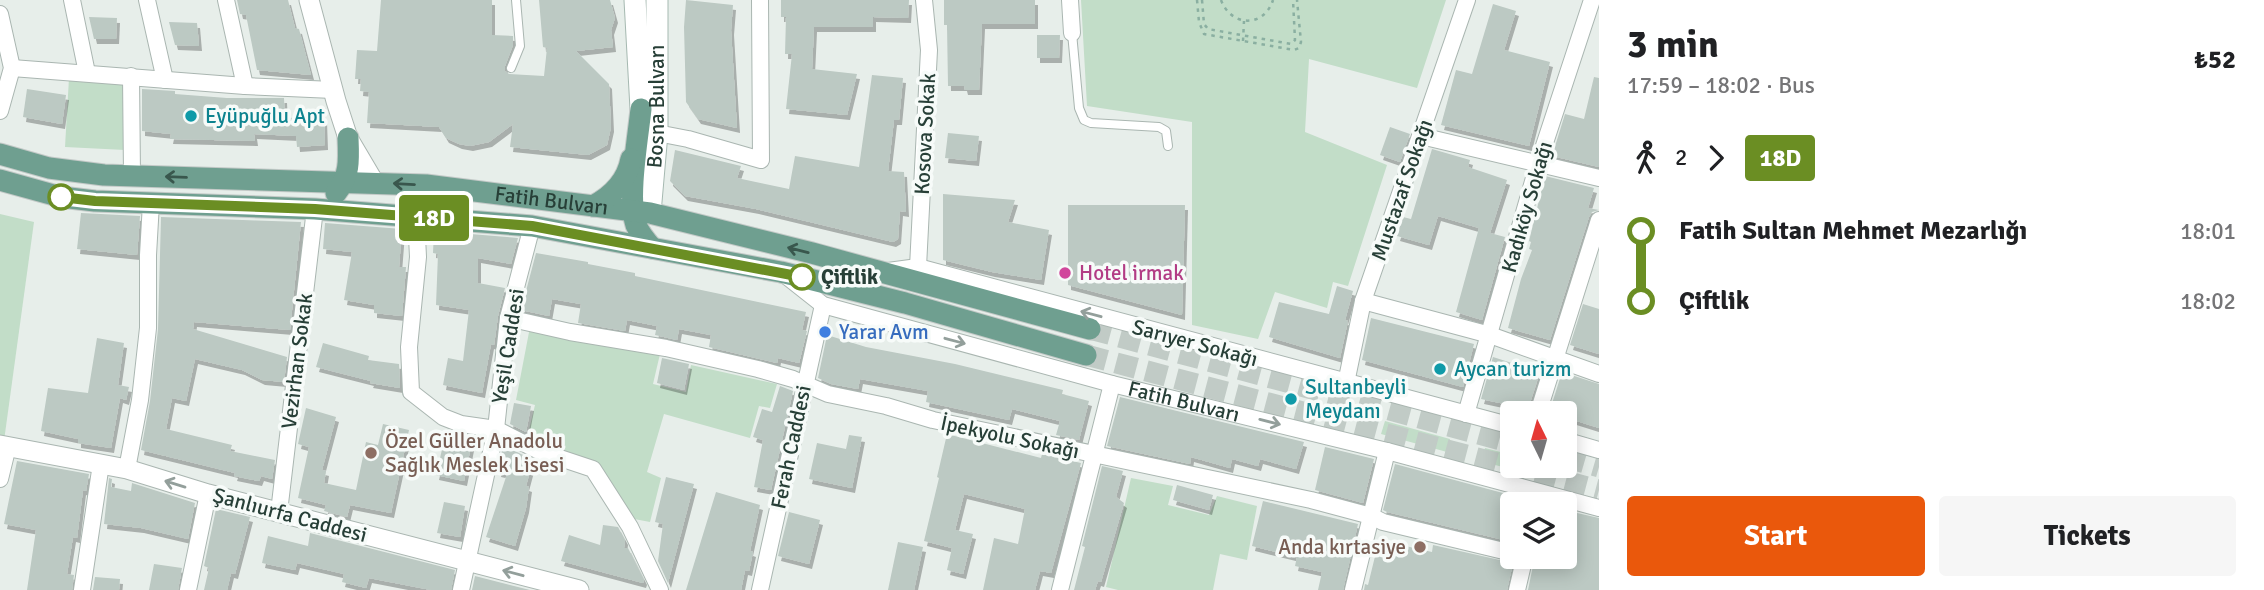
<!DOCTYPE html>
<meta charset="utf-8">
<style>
body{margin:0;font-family:Signika,sans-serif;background:#f6f6f6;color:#202124;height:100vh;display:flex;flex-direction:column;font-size:26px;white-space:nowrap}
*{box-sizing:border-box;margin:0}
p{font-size:23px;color:#757577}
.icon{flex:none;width:38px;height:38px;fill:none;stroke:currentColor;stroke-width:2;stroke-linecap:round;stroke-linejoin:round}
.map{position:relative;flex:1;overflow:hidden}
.drawer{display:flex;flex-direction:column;background:#fff;width:665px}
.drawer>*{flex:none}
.badge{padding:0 14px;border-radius:5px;font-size:24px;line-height:46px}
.needle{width:46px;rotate:355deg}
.fabs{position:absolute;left:1500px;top:401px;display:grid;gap:14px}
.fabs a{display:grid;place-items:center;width:77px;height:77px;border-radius:7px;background:#fff;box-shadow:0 4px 18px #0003;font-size:35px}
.map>.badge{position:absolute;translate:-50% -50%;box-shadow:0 0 0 4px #fff}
.legs{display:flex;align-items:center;gap:10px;height:77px;padding:0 28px;font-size:23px}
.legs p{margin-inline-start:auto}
.head{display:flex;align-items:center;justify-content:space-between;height:119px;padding:0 28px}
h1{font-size:38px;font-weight:700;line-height:52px}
.button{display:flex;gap:14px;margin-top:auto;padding:14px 28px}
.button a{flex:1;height:80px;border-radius:7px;background:#ea580c;color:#fff;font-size:28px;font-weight:700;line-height:80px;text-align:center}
.button a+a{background:#f6f6f6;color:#202124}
ul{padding:0 28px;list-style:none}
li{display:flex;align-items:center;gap:24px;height:70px;font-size:26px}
li i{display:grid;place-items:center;width:10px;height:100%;margin:0 9px;background:currentColor}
li i::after{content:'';width:18px;height:18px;margin:-9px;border:5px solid;border-radius:50%;background:#fff}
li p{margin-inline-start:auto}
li:first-child i{background:linear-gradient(#0000 50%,currentColor 0)}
li:last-child i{background:linear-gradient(currentColor 50%,#0000 0)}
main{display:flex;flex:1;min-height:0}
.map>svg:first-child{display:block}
.green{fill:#c2ddc8}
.building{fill:#bcc9c3;filter:url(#shadow)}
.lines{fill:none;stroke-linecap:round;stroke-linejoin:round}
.primary-tunnel{stroke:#c1cbc6;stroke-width:21;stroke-dasharray:21 10;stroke-linecap:butt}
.service-casing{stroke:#aab6b1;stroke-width:10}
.minor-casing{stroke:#aab6b1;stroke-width:18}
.tertiary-casing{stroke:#aab6b1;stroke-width:21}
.secondary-casing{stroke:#a6b9b1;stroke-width:23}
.primary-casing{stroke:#c3c9c7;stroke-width:23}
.path{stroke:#8aafa1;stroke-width:2.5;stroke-dasharray:3.5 5;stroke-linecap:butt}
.service{stroke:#fff;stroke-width:8}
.minor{stroke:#fff;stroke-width:16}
.tertiary{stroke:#fff;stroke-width:19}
.secondary{stroke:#fff;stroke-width:21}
.primary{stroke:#6f9f90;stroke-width:21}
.oneway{stroke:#39574d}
.oneway2{stroke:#939f9b}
.line-1-casing{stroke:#fff;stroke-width:16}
.line-1{stroke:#6b8e23;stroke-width:10}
.culture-dot{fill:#0f9aa8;stroke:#f7fbf9;stroke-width:2.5}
.stop-1-dot{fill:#fff;stroke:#6b8e23;stroke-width:3.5}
.hotel-dot{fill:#d1479c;stroke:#f7fbf9;stroke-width:2.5}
.shop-dot{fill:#3f7fe0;stroke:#f7fbf9;stroke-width:2.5}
.education-dot{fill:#8d6e63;stroke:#f7fbf9;stroke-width:2.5}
.labels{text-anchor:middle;stroke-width:7;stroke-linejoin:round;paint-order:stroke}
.street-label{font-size:21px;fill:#273f37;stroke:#f7fbf9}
.culture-label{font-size:21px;fill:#0d838f;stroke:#f7fbf9;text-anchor:start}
.hotel-label{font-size:21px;fill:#b23c85;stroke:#f7fbf9;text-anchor:start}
.stop-label{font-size:21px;font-weight:bold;fill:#273f37;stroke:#f7fbf9;text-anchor:start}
.shop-label{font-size:21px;fill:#366cbe;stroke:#f7fbf9;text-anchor:start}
.education-label{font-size:21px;fill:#785e54;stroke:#f7fbf9;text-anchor:start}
</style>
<main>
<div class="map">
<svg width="1599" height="590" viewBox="0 0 1599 590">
<defs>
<filter id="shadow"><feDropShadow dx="3" dy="5" stdDeviation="0" flood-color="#0004"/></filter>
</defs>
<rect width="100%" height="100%" fill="#e7eeea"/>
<g class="green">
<polygon points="1081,0 1446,0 1417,88 1309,59 1305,132 1387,165 1348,286 1333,282 1327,308 1275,292 1258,339 1192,325 1192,122 1087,106"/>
<polygon points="69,78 128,85 125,150 65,147"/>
<polygon points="0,214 34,222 4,441 0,440"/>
<polygon points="530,327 660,354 653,384 686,392 691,365 777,384 770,408 759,406 750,438 664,414 647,472 661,478 650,522 629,518 593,463 527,438 535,405 516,400"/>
<polygon points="1385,421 1450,439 1447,452 1381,434"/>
<polygon points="1485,448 1512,455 1512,466 1550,466 1546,479 1481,461"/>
<polygon points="1131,478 1173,486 1168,505 1209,515 1217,496 1257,506 1247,560 1220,554 1213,590 1118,590 1106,587"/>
</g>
<g class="building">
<polygon points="237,0 288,0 295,28 299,29 311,75 257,70 246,15 240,14"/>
<polygon points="381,0 492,0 492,35 513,36 513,45 505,66 505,71 509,74 544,76 547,48 543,47 539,0 610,0 615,18 611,30 613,47 576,51 609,84 611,127 607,145 588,155 510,147 513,124 489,142 470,146 459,144 446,138 439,127 367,123 369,92 360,91 361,79 355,79 357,50 377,51"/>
<polygon points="686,0 733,5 731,30 737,128 698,119 686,102 684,27"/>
<polygon points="781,0 909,0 908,18 873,17 873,27 814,27 812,69 857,74 847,115 786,109 792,54 785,54 786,17 781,17"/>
<polygon points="944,0 1035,0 1035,24 982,24 979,90 965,90 964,86 948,86 947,25 944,25"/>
<polygon points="1493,4 1516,11 1504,50 1550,62 1529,146 1441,125 1456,70 1472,74"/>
<polygon points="89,17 117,18 116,39 94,39"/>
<polygon points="169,22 197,23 199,46 175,45"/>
<polygon points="1037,35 1060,35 1059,58 1037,58"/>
<polygon points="872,75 903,78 899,120 894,120 888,171 904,172 906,212 900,211 898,239 893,242 756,209 685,196 670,181 675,150 741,166 737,178 789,189 795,156 859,167"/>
<polygon points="1594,77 1599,78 1599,167 1552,156 1565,114 1584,119"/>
<polygon points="27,89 66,95 62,124 23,117"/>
<polygon points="142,89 175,91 175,94 227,98 284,98 285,118 324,117 325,145 297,147 296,136 254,134 255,141 170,139 171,134 142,131"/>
<polygon points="1390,127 1410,134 1400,162 1380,155"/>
<polygon points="948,133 979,136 976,161 945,158"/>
<polygon points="1432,149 1470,160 1468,167 1507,180 1490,233 1505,237 1482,320 1456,312 1479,228 1438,216 1429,245 1397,236 1403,217 1411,219"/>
<polygon points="1545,176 1594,188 1588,208 1599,210 1592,212 1589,217 1550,340 1508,328 1521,279 1532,250 1529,249 1531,242 1529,241"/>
<polygon points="943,194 1015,200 1008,222 1049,230 1041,280 992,272 943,260"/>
<polygon points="1068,205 1185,205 1182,315 1068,285"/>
<polygon points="81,213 140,216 137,255 77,249"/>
<polygon points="161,217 301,222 290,330 194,322 193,329 287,357 284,382 262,380 242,370 195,359 186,401 172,398 166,429 232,445 230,451 275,460 272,479 261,476 259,481 234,476 235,473 141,450 150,401 158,329"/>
<polygon points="325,223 402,229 399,267 406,267 402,316 374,313 374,305 344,300 352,252 323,249"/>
<polygon points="434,231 518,238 511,264 478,258 478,283 505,288 498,316 494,345 491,344 482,393 443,385 448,358 463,361 469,310 436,305 438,254 433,253"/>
<polygon points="536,253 588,262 588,264 635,273 635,276 806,312 802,330 807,331 799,363 778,358 777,363 709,347 711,335 679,329 677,340 655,335 657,326 627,320 625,331 578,323 581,304 552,299 549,316 521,310"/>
<polygon points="1337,286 1353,291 1345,320 1348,321 1340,358 1269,337 1279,302 1329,314"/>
<polygon points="1583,304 1599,309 1599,354 1570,345"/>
<polygon points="1371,318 1474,344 1463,387 1362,360"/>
<polygon points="827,335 866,347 955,364 1063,390 1062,394 1089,401 1079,440 1056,435 1060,421 1012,409 1009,420 926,402 928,391 860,379 858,389 831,384 818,378"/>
<polygon points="97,338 124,343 118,385 129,387 126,400 120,398 111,448 78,443 78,439 41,431 48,388 88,393"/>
<polygon points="323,343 369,356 368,360 399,364 400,388 370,383 371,381 316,367"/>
<polygon points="1493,357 1540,372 1528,409 1481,399"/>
<polygon points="662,358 689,364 684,390 657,383"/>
<polygon points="1562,372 1599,384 1599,428 1564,417 1564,413 1549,413"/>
<polygon points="780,386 793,391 771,490 754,487 763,440 753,437 762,409 772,412"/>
<polygon points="1120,397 1304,442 1296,469 1260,459 1258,466 1232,459 1230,468 1191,457 1190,464 1107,446"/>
<polygon points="514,403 531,406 526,432 510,424"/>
<polygon points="306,408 336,417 322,470 326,471 324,483 356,490 366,442 378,445 383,424 409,430 391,513 350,505 347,517 324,511 326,505 298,498 309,447 298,444"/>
<polygon points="947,434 1041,458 1042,454 1081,463 1051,573 1040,571 1035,590 983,590 994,538 1018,544 1025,509 964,494 955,530 973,534 963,574 947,570 952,548 924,541 939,478 937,477"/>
<polygon points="849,435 862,437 852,488 809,479 817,443 846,449"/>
<polygon points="444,441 471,446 464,481 436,475"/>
<polygon points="503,445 533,460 526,486 529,487 526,508 515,546 486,537 507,474 498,472"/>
<polygon points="1325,447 1374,459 1363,503 1315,490"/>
<polygon points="17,461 89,474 86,491 83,490 77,538 73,537 67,574 74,575 72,590 27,590 36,530 4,524"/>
<polygon points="1395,464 1544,504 1512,504 1512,542 1387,512 1383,510"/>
<polygon points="1102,466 1123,471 1116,497 1124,503 1101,582 1098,581 1095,590 1074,590 1085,547 1082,546"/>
<polygon points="666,477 694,484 668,583 658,561 663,524 655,522"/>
<polygon points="109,478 112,479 111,487 131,491 132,483 195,503 188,539 141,528 104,524"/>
<polygon points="1177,485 1213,495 1209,510 1173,500"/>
<polygon points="716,492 760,505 750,551 753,552 749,571 745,570 741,590 686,590"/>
<polygon points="1263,501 1358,524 1343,590 1318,590 1322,572 1295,566 1297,557 1252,546"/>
<polygon points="444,502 465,506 460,537 437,533"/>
<polygon points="216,509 250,517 235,574 231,573 227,590 204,590 209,568 204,566"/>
<polygon points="1564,510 1599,518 1599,590 1528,590 1535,556 1564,556"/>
<polygon points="789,512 820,520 809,564 778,556"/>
<polygon points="603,525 618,527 625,540 624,548 628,548 644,580 643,583 561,561 569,535 600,545"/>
<polygon points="310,533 455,570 451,590 431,590 369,578 366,588 342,582 344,574 297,563 295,570 262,563 268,536 308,546"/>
<polygon points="1379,540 1432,552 1433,545 1513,563 1507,590 1364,590 1365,584 1368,585"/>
<polygon points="898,542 923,547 914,590 888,590"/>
<polygon points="154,564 182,568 178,590 149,590"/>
<polygon points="475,576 530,590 472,590"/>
<polygon points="95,577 120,579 119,590 93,590"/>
</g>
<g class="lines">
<g class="primary-tunnel">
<polyline points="1090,329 1512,443"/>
<polyline points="1086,355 1599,490"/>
<polyline points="1564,457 1599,467"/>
</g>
<g class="service-casing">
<g id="service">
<polyline points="1072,33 1079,108 1084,120 1091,123 1159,127 1166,131 1168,146"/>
<polyline points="511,68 520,46 516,0"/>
</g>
</g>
<g class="minor-casing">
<g id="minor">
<polyline points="72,0 87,73"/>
<polyline points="147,0 165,80"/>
<polyline points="226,0 245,86"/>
<polyline points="1070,0 1072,33"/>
<polyline points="0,14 12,68 0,111"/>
<polyline points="12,68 245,86 333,90"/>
<polyline points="131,76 132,175"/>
<polyline points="657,133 688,139 761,160 760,0"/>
<polyline points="1421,136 1599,178"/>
<polyline points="416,216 418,257 409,347 411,392 443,417 461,424 496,429 539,451 593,469 630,527 660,590"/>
<polyline points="918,267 929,50 924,0"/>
<polyline points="888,271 918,267 1512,426"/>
<path id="s1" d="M785,275L823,305L1112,384L1387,451L1599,508"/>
<polyline points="1363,301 1490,335 1599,374"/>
<polyline points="508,318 570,332 666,348 758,369 793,379 828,394 886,406 933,420 1311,500 1371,516 1383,522 1512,553"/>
<polyline points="1346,383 1363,301 1467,0"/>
<polyline points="1538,413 1599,220"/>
<polyline points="1466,414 1538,164 1592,0"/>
<polyline points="1564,440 1599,450"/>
<polyline points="127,469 140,400 148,328 148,255 151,203"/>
<polyline points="0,479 8,446"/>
<polyline points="279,512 315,209"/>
<polyline points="82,590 101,464"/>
<polyline points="188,590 208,494"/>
<polyline points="461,590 496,429 508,318 532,226"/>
<polyline points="760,590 823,305"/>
<polyline points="1060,590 1112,384"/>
<polyline points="1353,590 1387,451"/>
<polyline points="1517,590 1525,556"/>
</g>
</g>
<g class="tertiary-casing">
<g id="tertiary">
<polyline points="309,0 336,101 348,138 374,182"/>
<polyline points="0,445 127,469 208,494 579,590"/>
</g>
</g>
<g class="secondary-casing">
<g id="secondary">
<polyline points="635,0 641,109"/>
<path id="s2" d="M650,213L657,133V0"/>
</g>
</g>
<g class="primary-casing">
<g id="primary">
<path d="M641,109C638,138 627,199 636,225C640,234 646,241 652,248"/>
<path id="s3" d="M0,154L49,168L104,175L426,185L650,213L812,253L1090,329"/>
<polyline points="0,180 61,197 95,201 315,209 532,226 781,272 905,303 1086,355"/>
<path d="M336,193C350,176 349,160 348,138"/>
<path d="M593,206C612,196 627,181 631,159"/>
</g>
</g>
<g class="path">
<polyline points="1197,0 1199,22 1204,34 1294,50 1299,48 1301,42 1297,0"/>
<polyline points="1202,0 1204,24 1208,29 1291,44 1295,40 1293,0"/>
<path d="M1221,0C1231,27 1264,28 1273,0"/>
<polyline points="1243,41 1244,21"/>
</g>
<use href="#service" class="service"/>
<use href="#minor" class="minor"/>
<use href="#tertiary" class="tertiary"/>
<use href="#secondary" class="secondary"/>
<use href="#primary" class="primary"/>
</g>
<defs><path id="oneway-shaft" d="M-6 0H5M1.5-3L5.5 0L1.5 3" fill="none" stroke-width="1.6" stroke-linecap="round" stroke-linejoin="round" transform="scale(1.75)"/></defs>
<g class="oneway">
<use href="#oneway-shaft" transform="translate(176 177) rotate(-178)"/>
<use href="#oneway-shaft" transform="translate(404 184) rotate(-177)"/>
<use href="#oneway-shaft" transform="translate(798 250) rotate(-166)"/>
</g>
<g class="oneway2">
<use href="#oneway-shaft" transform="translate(1091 314) rotate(-165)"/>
<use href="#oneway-shaft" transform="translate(955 341) rotate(15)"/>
<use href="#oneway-shaft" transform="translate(1270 422) rotate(14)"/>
<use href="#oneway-shaft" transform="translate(175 484) rotate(-163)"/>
<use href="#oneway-shaft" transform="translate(513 573) rotate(-165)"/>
</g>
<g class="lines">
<g class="line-1-casing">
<polyline id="line-1" points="61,197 95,201 315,209 532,226 802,277"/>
</g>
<use href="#line-1" class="line-1"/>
</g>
<g class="culture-dot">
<circle cx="191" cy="116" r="7"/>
<circle cx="1440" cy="369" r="7"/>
<circle cx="1291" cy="399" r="7"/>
</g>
<g class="stop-1-dot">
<circle cx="61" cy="197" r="12"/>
<circle cx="802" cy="277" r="12"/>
</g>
<circle class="hotel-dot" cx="1065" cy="273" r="7"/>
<circle class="shop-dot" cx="825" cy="332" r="7"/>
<g class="education-dot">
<circle cx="371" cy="453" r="7"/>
<circle cx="1420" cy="547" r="7"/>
</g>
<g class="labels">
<g class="street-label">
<text dy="7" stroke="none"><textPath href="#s2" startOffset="107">Bosna Bulvarı</textPath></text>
<text transform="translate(925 134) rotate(-87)" y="7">Kosova Sokak</text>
<text transform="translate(1402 190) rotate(-71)" y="7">Mustazaf Sokağı</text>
<text dy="7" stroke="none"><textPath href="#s3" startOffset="555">Fatih Bulvarı</textPath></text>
<text transform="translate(1527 207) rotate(-74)" y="7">Kadıköy Sokağı</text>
<text transform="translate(1195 343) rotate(15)" y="7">Sarıyer Sokağı</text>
<text transform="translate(508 346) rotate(-81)" y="7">Yeşil Caddesi</text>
<text transform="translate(297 361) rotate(-83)" y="7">Vezirhan Sokak</text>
<text dy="7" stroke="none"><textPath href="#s1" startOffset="422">Fatih Bulvarı</textPath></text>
<text transform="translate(1010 437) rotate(12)" y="7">İpekyolu Sokağı</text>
<text transform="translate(791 447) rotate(-78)" y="7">Ferah Caddesi</text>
<text transform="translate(290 515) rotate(15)" y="7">Şanlıurfa Caddesi</text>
</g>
<g class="culture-label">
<text x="205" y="123">Eyüpuğlu Apt</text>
<text x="1454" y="376">Aycan turizm</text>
<text x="1305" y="394">Sultanbeyli<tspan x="1305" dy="24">Meydanı</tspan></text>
</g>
<g class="hotel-label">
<text x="1079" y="280">Hotel irmak</text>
</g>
<g class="stop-label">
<text x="821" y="284">Çiftlik</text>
</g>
<g class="shop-label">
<text x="839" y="339">Yarar Avm</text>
</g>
<g class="education-label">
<text x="385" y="448">Özel Güller Anadolu<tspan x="385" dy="24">Sağlık Meslek Lisesi</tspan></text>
<text x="1406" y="554" text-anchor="end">Anda kırtasiye</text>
</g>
</g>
</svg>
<div class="fabs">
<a><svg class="needle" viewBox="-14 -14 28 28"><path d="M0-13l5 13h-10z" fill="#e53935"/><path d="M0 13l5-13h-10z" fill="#757577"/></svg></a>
<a><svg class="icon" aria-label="layers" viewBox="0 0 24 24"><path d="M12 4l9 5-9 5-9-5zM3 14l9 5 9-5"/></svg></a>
</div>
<b class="badge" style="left:434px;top:218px;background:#6b8e23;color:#fff">18D</b>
</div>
<section class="drawer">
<div class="head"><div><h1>3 min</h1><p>17:59 – 18:02 · Bus</p></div><b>₺52</b></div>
<div class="legs"><svg class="icon" aria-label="walk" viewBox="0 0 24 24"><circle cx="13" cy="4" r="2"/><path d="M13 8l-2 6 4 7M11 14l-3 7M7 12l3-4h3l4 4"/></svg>2<svg class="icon" aria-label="forward" viewBox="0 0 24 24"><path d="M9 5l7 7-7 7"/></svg><b class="badge" style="background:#6b8e23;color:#fff">18D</b></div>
<ul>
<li><i style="color:#6b8e23"></i><b>Fatih Sultan Mehmet Mezarlığı</b><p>18:01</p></li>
<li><i style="color:#6b8e23"></i><b>Çiftlik</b><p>18:02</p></li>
</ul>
<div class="button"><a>Start</a><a>Tickets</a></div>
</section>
</main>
